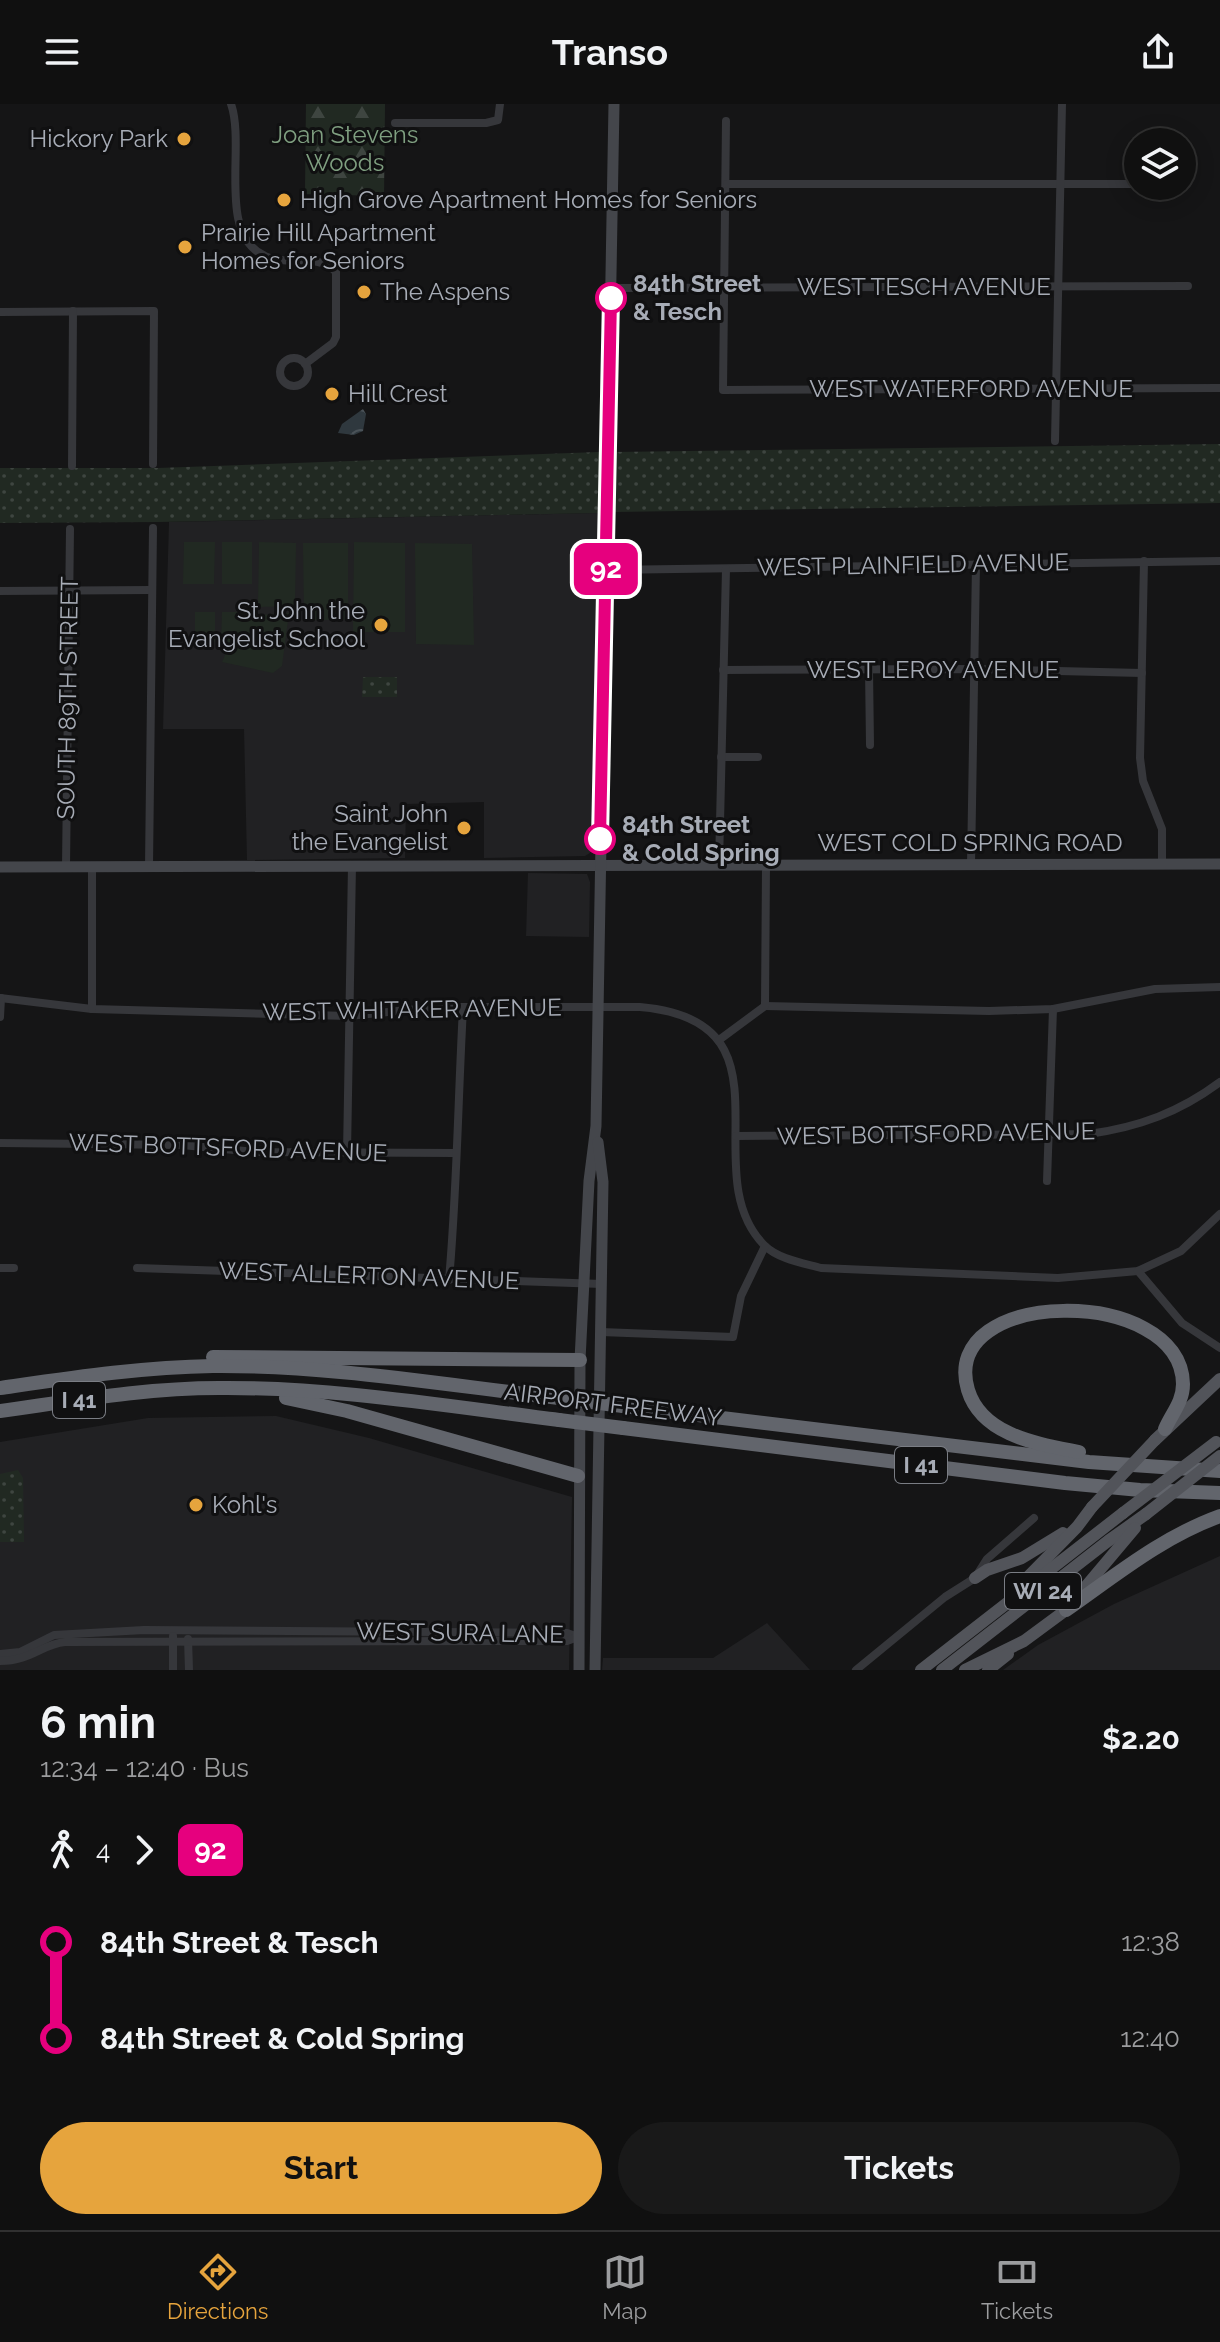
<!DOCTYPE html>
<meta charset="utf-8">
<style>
body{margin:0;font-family:Raleway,sans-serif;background:#191919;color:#f1f3f6;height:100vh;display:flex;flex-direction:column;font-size:30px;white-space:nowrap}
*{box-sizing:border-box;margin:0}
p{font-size:26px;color:#9c9d9f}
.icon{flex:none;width:44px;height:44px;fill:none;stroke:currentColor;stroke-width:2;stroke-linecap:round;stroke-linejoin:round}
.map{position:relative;height:1566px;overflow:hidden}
.sheet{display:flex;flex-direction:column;background:#101010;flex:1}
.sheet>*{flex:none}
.badge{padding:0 16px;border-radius:12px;font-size:28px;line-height:52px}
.fabs{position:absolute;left:1124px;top:24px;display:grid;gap:16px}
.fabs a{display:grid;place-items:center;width:72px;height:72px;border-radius:50%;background:#101010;box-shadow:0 4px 20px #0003,0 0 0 2px #303030;font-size:40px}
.map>.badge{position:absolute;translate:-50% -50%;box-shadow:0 0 0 4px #fff}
.legs{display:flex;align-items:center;gap:12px;height:88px;padding:0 40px;font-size:26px}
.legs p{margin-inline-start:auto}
.summary{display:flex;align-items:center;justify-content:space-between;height:136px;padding:0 40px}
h1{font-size:44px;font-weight:700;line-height:60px}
.primary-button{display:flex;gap:16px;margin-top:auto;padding:16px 40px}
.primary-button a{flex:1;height:92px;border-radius:48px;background:#e6a43d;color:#111;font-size:32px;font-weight:700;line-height:92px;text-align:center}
.primary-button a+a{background:#191919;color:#f1f3f6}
ul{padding:0 40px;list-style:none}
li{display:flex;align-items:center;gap:28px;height:96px;font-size:30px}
li i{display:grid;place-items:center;width:12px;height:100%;margin:0 10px;background:currentColor}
li i::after{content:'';width:20px;height:20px;margin:-10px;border:6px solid;border-radius:50%;background:#101010}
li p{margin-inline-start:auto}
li:first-child i{background:linear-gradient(#0000 50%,currentColor 0)}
li:last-child i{background:linear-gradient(currentColor 50%,#0000 0)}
header{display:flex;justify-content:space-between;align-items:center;height:104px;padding:0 40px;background:#101010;font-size:36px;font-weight:700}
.dock{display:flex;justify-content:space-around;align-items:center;height:112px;border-top:2px solid #303030;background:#101010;font-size:22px;color:#9c9d9f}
.dock a{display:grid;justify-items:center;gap:4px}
.dock .selected{color:#e6a43d}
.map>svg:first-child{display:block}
.built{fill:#212123}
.grass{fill:url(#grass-dots)}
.forest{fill:url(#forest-firs)}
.pitch{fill:#212922}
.water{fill:url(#water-waves)}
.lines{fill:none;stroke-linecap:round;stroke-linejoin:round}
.street{stroke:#36373b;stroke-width:8}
.secondary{stroke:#44464b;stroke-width:11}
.primary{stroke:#52545a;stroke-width:12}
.highway{stroke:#62656c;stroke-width:14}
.primary-bridge{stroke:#52545a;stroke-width:12}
.highway-bridge{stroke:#62656c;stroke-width:14}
.line-1-casing{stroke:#fff;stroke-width:18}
.line-1{stroke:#e6007e;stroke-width:12}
.poi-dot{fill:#e6a43d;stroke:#101011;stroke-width:3}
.stop-1-dot{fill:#fff;stroke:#e6007e;stroke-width:4}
.labels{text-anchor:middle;stroke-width:6;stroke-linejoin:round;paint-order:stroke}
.shield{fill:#101011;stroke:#7a7d84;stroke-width:2}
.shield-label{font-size:22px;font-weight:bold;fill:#a7acb6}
.park-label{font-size:24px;fill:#7f9f80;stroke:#101011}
.poi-label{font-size:24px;fill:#a7acb6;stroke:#101011;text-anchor:start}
.stop-label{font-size:24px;font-weight:bold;fill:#a7acb6;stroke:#101011;text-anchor:start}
.street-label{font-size:24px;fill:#a7acb6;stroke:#101011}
</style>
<header><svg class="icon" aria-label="menu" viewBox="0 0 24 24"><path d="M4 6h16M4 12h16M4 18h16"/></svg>Transo<svg class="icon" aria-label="share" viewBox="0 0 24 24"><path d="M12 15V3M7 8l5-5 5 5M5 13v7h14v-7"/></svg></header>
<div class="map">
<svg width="1220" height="1566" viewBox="0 0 1220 1566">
<defs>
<pattern id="grass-dots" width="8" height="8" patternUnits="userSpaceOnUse" patternTransform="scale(2)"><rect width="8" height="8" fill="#212922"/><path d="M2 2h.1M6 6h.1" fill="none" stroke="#3e4540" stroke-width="1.8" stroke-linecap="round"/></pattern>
<pattern id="forest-firs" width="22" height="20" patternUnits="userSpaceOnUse" patternTransform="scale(2)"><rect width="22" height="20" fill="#212922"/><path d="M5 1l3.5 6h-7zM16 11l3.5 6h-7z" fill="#3e4540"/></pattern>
<pattern id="water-waves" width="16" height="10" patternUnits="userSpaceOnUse" patternTransform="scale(2)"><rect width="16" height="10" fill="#2f383e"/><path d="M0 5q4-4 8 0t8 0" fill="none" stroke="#4a5258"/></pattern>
</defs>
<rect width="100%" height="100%" fill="#151516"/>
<g class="built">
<polygon points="599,409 590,749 585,752 484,754 484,698 406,700 405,754 247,756 244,625 163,625 169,418"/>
<polygon points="528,769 587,770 590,778 589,833 526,832"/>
<polygon points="276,1312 369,1334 572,1393 569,1566 0,1566 0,1338 148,1314"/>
<polygon points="1220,1452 1220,1566 1003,1566 1038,1541 1114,1500"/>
<polygon points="767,1519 810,1566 602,1566 603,1554 713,1554"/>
</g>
<g class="grass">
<polygon points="1220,340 1220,399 613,408 614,348"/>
<polygon points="599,348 599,409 157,418 0,419 0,364 158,364"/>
<polygon points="363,573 397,573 397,593 362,593"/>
<polygon points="18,1366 23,1374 24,1438 0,1438 0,1370"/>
</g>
<polygon class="forest" points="306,0 385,0 384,92 305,90"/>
<g class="pitch">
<polygon points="184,438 215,438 214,480 183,480"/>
<rect x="222" y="438" width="30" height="42"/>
<polygon points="259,438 296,439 295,502 258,503"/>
<polygon points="354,438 405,439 405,528 353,528"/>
<polygon points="303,439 348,439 348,516 304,516"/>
<polygon points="415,439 472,440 474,541 416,540"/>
<rect x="195" y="508" width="20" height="30"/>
<polygon points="222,508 243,508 243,517 262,511 289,509 282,562 273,569 222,558 230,539 221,538"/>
</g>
<polygon class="water" points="363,305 366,310 363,327 354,331 338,329 342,320"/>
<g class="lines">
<g class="street">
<path d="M231,0C246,43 216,130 265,152C288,163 318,148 336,168V233L333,239L305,260"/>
<polyline points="726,17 723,286 1220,284"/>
<polyline points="395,19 486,19 498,16 500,0"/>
<polyline points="727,80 1138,80"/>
<polyline points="1182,80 1187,80"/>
<polyline points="611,184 1188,182"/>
<polyline points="0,208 154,207 153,360"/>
<circle cx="294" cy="268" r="14"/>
<polyline points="1055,337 1062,0"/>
<polyline points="72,362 73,207"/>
<polyline points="1144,457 1140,654 1143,677 1162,725 1162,760"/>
<polyline points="606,466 1220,457"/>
<polyline points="0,487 151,486"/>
<polyline points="869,565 870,641"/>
<polyline points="723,566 975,565 1142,569"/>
<polyline points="721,653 758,653"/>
<polyline points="719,761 726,465"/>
<polyline points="971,761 976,460"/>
<polyline points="149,762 153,424"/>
<polyline points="66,763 70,425"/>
<path d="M0,894L92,905L349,912L437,903H640C802,917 691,1066 764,1141C778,1155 803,1159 821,1164L1058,1174L1138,1167L1181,1147L1220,1110"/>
<polyline points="765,902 989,907 1053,905 1155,885 1220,883"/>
<polyline points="92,905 92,763"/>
<polyline points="0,913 1,894"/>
<polyline points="719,936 765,902 766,761"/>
<path d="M736,1032L1089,1030C1139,1023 1180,1008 1220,978"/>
<polyline points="0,1039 182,1041 255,1048 455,1049"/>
<polyline points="347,1049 352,761"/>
<polyline points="1047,1077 1053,905"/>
<polyline points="0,1164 14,1164"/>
<polyline points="137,1164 602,1180"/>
<polyline points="1138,1167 1182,1219 1220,1244"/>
<path d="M449,1176C457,1086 458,995 463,904"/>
<polyline points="601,1228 733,1233 741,1192 765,1142"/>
<polyline points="188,1535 189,1566"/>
<polyline points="0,1550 20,1548 54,1531 144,1526 567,1529 579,1533"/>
<path d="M0,1557C31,1557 42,1540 65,1538L567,1537L578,1533"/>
<polyline points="173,1566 173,1532"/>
<polyline points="856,1566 945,1493 975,1474 987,1455 1034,1414"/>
</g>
<g class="secondary">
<polyline points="0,763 1220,760"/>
<polyline points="579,1566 580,1256 589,1077 596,1022 614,0"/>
<polyline points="595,1566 603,1078 598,1038"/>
</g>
<g class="primary">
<polyline points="1155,1336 1220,1275"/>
<polyline points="975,1474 987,1466 1022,1454 1063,1429"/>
<polyline points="1024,1477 1077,1423 1092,1403"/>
<polyline points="921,1566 1123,1409"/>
<polyline points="942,1566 1108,1437 1146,1410"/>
<polyline points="965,1566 1024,1537 1066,1506 1135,1424"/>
<polyline points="988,1566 1008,1550"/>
</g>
<g class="highway">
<polyline points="213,1253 580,1256"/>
<path d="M0,1284C70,1274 142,1263 213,1262C329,1261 444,1281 559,1294"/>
<polyline points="286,1294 347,1307 578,1372"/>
<polyline points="623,1302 1089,1358 1220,1367"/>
<path d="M0,1307C72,1297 145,1284 219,1284C332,1283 446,1302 559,1316"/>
<polyline points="623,1324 1065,1379 1140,1386 1220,1389"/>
<path d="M1079,1348C1039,1340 982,1332 968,1286C937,1182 1182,1181 1183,1280C1183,1298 1172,1309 1165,1325"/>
<path d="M1066,1506C1116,1471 1162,1433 1220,1412"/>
</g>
<g class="primary-bridge">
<polyline points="1092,1403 1155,1336"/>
<polyline points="1123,1409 1216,1338"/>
<polyline points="1146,1410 1220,1352"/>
</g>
<g class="highway-bridge">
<polyline points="559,1294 623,1302"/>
<polyline points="559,1316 623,1324"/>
</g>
</g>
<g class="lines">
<g class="line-1-casing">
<polyline id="line-1" points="600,735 611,194"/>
</g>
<use href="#line-1" class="line-1"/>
</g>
<g class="poi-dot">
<circle cx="184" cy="35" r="8"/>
<circle cx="284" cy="96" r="8"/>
<circle cx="185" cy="143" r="8"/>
<circle cx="364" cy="188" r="8"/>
<circle cx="332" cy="290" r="8"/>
<circle cx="381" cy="521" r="8"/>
<circle cx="464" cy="724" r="8"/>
<circle cx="196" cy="1401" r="8"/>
</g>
<g class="stop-1-dot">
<circle cx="611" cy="194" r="14"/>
<circle cx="600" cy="735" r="14"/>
</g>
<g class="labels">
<g class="shield">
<rect x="53" y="1278" width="52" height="36" rx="6"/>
<rect x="895" y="1343" width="52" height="36" rx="6"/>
<rect x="1005" y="1469" width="76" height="36" rx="6"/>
</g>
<g class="shield-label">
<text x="79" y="1304">I 41</text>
<text x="921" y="1369">I 41</text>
<text x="1043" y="1495">WI 24</text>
</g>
<g class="park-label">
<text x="345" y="39">Joan Stevens<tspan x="345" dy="28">Woods</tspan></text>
</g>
<g class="poi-label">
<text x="168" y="43" text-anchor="end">Hickory Park</text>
<text x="300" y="104">High Grove Apartment Homes for Seniors</text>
<text x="201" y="137">Prairie Hill Apartment<tspan x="201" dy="28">Homes for Seniors</tspan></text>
<text x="380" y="196">The Aspens</text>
<text x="348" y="298">Hill Crest</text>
<text x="365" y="515" text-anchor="end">St. John the<tspan x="365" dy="28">Evangelist School</tspan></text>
<text x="448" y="718" text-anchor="end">Saint John<tspan x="448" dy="28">the Evangelist</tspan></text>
<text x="212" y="1409">Kohl's</text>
</g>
<g class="stop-label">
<text x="633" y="188">84th Street<tspan x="633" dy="28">&amp; Tesch</tspan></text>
<text x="622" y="729">84th Street<tspan x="622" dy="28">&amp; Cold Spring</tspan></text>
</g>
<g class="street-label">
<text x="924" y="191">WEST TESCH AVENUE</text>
<text x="971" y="293">WEST WATERFORD AVENUE</text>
<text transform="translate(913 461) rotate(-1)" y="8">WEST PLAINFIELD AVENUE</text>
<text x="933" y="574">WEST LEROY AVENUE</text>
<text transform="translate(68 594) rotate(-89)" y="8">SOUTH 89TH STREET</text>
<text x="970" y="747">WEST COLD SPRING ROAD</text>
<text transform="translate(412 906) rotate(-1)" y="8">WEST WHITAKER AVENUE</text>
<text transform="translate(936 1030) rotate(-1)" y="8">WEST BOTTSFORD AVENUE</text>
<text transform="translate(228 1044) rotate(2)" y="8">WEST BOTTSFORD AVENUE</text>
<text transform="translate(369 1172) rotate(2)" y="8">WEST ALLERTON AVENUE</text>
<text transform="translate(613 1301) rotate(7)" y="8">AIRPORT FREEWAY</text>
<text transform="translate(460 1529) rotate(1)" y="8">WEST SURA LANE</text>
</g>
</g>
</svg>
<div class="fabs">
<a><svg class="icon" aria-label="layers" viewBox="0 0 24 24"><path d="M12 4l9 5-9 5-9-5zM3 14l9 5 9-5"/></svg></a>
</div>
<b class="badge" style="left:606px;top:465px;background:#e6007e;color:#fff">92</b>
</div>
<section class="sheet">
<div class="summary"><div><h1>6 min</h1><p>12:34 – 12:40 · Bus</p></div><b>$2.20</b></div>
<div class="legs"><svg class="icon" aria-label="walk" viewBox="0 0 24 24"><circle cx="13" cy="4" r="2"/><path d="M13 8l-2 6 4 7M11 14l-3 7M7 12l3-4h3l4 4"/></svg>4<svg class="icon" aria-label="forward" viewBox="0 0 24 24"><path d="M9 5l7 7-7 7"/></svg><b class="badge" style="background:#e6007e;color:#fff">92</b></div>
<ul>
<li><i style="color:#e6007e"></i><b>84th Street &amp; Tesch</b><p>12:38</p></li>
<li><i style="color:#e6007e"></i><b>84th Street &amp; Cold Spring</b><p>12:40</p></li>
</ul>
<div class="primary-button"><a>Start</a><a>Tickets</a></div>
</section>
<nav class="dock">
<a class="selected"><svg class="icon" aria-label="directions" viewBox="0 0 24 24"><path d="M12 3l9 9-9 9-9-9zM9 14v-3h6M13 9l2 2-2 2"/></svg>Directions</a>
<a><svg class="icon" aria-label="map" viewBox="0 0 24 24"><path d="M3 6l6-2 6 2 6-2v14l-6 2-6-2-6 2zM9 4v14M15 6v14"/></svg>Map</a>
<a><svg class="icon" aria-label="tickets" viewBox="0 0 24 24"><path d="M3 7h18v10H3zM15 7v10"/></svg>Tickets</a>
</nav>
